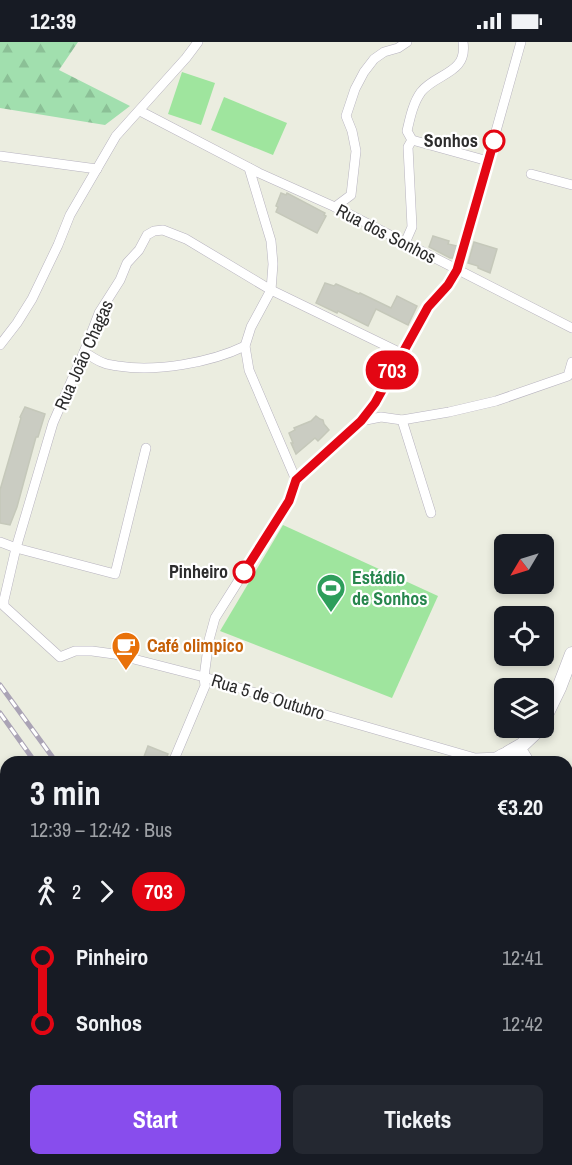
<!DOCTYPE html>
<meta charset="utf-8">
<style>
body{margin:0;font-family:"Archivo Narrow",sans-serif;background:#242831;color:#f1f3f6;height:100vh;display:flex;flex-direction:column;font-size:22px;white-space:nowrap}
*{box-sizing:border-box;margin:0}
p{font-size:20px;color:#9ea1a6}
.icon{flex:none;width:33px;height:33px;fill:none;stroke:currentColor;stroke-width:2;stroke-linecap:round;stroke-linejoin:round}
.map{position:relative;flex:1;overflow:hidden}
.details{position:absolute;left:0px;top:714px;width:573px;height:410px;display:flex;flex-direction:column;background:#171b24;border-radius:18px 18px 0 0;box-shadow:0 3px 9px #0003}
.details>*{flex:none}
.badge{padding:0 12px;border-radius:20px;font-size:21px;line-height:39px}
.needle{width:39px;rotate:232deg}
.tools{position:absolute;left:494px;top:492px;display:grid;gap:12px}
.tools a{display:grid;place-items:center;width:60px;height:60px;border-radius:9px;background:#171b24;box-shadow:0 3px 9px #0003;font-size:30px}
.map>.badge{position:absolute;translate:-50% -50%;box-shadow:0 0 0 3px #fff}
.legs{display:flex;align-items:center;gap:9px;height:66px;padding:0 30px;font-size:20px}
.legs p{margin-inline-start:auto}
.overview{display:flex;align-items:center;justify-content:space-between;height:102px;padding:0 30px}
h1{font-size:33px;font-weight:700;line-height:45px}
.button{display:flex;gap:12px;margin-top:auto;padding:12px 30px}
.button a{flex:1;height:69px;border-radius:9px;background:#884ded;color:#fff;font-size:24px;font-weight:700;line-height:69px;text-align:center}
.button a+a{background:#242831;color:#f1f3f6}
ul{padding:0 30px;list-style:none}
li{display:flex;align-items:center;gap:21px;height:66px;font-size:22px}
li i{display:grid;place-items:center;width:9px;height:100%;margin:0 8px;background:currentColor}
li i::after{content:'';width:15px;height:15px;margin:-8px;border:4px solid;border-radius:50%;background:#171b24}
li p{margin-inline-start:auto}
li:first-child i{background:linear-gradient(#0000 50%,currentColor 0)}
li:last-child i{background:linear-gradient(currentColor 50%,#0000 0)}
.status{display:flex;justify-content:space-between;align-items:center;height:42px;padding:0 30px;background:#171b24;direction:ltr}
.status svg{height:16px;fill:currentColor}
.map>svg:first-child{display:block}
.forest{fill:url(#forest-firs)}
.pitch{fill:#9fe59e}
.building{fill:#caccc2;stroke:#c5c8ba;stroke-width:1.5}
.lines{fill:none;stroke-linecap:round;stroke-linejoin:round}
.street-casing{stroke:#b7b3bf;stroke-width:10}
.secondary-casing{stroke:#b7b3bf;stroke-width:15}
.street{stroke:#fff;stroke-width:9}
.secondary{stroke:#fff;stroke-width:14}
.rail-casing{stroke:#aaa3b5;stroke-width:5}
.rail{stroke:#fff;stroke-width:3;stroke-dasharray:9;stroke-linecap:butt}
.line-1-casing{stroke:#fff;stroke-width:14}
.line-1{stroke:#e30613;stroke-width:9}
.stop-1-dot{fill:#fff;stroke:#e30613;stroke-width:3}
.labels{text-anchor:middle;stroke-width:4.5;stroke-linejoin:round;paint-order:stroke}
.stop-label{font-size:18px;font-weight:bold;fill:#2c2c2c;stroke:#fff;text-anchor:end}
.street-label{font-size:18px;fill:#2c2c2c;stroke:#fff}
.leisure-label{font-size:18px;font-weight:bold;fill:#27864d;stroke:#fff;text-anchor:start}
.food-label{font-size:18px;font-weight:bold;fill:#c56008;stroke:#fff;text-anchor:start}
</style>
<div class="status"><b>12:39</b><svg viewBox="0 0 49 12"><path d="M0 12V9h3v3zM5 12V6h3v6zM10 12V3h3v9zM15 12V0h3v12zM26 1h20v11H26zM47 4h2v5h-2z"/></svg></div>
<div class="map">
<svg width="572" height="1123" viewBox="0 0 572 1123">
<defs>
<pattern id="forest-firs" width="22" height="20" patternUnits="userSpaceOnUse" patternTransform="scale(1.5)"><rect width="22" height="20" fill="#a1dfae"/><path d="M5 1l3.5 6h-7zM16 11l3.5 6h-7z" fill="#8bc096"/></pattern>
</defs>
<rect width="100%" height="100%" fill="#ebede0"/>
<polygon class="forest" points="0,0 78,0 59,28 130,64 105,83 0,66"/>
<g class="pitch">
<polygon points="182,30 215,41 201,83 168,72"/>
<polygon points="224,55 287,81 273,113 211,88"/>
<polygon points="283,483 438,554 392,656 220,589"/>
</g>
<g class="building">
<polygon points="281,151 286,153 287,151 325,171 324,173 326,174 317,191 276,170 278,165 276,164"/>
<polygon points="433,194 449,199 448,202 457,204 453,216 450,216 429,205"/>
<polygon points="474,200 497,207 490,231 478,226 478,224 468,221"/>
<polygon points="325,241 334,244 336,242 359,252 360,251 391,266 397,254 417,264 408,283 376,267 368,284 338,269 337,271 316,261"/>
<polygon points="25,365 45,372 38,395 36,395 17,465 10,483 0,481 0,448 21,376 20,375"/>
<polygon points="316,374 320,377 323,378 324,382 329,388 318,399 315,396 296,412 291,401 293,401 289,391 295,388 294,386 311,379"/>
<polygon points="148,704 168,712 165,720 142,720"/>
</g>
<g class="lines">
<g class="street-casing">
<g id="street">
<polyline points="140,69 259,131 335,165 572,286"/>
<path d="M412,98L407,89C410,76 413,61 421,50C436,31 468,32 463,0"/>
<polyline points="412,98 488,119"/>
<polyline points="0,114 97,127"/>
<polyline points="531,132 572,143"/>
<polyline points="335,165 351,153 356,109 352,89 346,74 355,47 364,30 374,17 384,10 398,6 407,0"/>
<polyline points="405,201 412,185 408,105 412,98"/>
<polyline points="0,303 17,281 32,257 58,203 70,173 116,94 186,16 198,0"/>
<path d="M84,310C91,314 97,319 104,321C108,323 114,323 118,324C156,330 210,321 245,304"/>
<polyline points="401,311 271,248 186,197 163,188 154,189 147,193 139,208 127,221 120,238 99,271 84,310 53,381 16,506 4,558 4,564 60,615 75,609 92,609 114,612 204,635 329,674 475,716 500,715"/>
<polyline points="402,378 431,471"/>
<polyline points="361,379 381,375 402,378 449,370 496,359 568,334 572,320"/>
<polyline points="296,438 361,379 375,361 428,265 448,243 457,228 521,0"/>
<polyline points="0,500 16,506 115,532 146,406"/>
<polyline points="173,720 205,644 204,635 209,598 215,576 289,459 296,438 249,328 245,304 251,285 271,248 273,222 271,199 249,126"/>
<polyline points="567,839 572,832"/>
<polyline points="567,871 572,874"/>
<polyline points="567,1018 572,1022"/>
<polyline points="0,1024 6,1017"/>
<polyline points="465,1123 466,1118"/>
</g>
</g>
<g class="secondary-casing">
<g id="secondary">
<polyline points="543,679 559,646 572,612"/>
<polyline points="508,711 522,703 539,687"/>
<path d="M494,720C502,713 511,709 522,712L527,720"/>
<polyline points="567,742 572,744"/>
<polyline points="0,890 6,893"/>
<polyline points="258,1123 261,1118"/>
</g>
</g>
<use href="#street" class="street"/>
<use href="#secondary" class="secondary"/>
<g class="rail-casing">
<g id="rail">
<polyline points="0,643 56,720"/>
<polyline points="0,671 35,720"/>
<polyline points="201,1118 203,1123"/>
<polyline points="214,1118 216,1123"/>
</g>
</g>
<use href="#rail" class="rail"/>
</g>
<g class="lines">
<g class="line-1-casing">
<polyline id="line-1" points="244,530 289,459 296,438 361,379 375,361 428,265 448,243 457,228 494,99"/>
</g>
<use href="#line-1" class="line-1"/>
</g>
<defs>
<g id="stadium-pin" transform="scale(1.5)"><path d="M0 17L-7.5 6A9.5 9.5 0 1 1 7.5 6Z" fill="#2e9e5b" stroke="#fff"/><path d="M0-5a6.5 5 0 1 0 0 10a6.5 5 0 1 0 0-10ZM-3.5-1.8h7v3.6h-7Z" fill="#fff"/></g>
<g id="cafe-pin" transform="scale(1.5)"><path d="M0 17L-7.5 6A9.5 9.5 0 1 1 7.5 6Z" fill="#e8710a" stroke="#fff"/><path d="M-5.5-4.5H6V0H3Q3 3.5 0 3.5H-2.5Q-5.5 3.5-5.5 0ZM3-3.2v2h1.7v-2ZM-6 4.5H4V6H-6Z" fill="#fff"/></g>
</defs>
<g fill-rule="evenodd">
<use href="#stadium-pin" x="331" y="546"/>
<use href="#cafe-pin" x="126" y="604"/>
</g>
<g class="stop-1-dot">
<circle cx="494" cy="99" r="10"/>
<circle cx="244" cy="530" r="10"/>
</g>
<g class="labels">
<g class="stop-label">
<text x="478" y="105">Sonhos</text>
<text x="228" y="536">Pinheiro</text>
</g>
<g class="street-label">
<text transform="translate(386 192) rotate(27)" y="6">Rua dos Sonhos</text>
<text transform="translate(84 313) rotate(-66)" y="6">Rua João Chagas</text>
<text transform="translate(268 655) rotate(17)" y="6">Rua 5 de Outubro</text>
</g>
<g class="leisure-label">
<text x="352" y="542">Estádio<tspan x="352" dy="21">de Sonhos</tspan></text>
</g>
<g class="food-label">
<text x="147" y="610">Café olimpico</text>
</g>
</g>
</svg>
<div class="tools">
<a><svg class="needle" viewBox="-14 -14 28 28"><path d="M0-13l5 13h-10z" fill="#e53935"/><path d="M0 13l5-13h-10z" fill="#9ea1a6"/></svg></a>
<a><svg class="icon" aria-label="locate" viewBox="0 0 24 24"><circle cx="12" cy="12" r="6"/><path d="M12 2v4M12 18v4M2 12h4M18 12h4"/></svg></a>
<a><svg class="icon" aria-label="layers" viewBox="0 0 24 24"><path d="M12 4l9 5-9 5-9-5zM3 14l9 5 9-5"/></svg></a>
</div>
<b class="badge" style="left:392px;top:328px;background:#e30613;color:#fff">703</b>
<section class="details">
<div class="overview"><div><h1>3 min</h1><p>12:39 – 12:42 · Bus</p></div><b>€3.20</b></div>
<div class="legs"><svg class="icon" aria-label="walk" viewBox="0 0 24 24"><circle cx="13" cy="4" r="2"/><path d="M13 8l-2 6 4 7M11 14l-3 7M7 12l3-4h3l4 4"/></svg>2<svg class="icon" aria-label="forward" viewBox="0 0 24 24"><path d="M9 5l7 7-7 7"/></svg><b class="badge" style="background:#e30613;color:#fff">703</b></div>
<ul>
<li><i style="color:#e30613"></i><b>Pinheiro</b><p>12:41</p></li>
<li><i style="color:#e30613"></i><b>Sonhos</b><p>12:42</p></li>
</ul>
<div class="button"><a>Start</a><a>Tickets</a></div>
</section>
</div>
